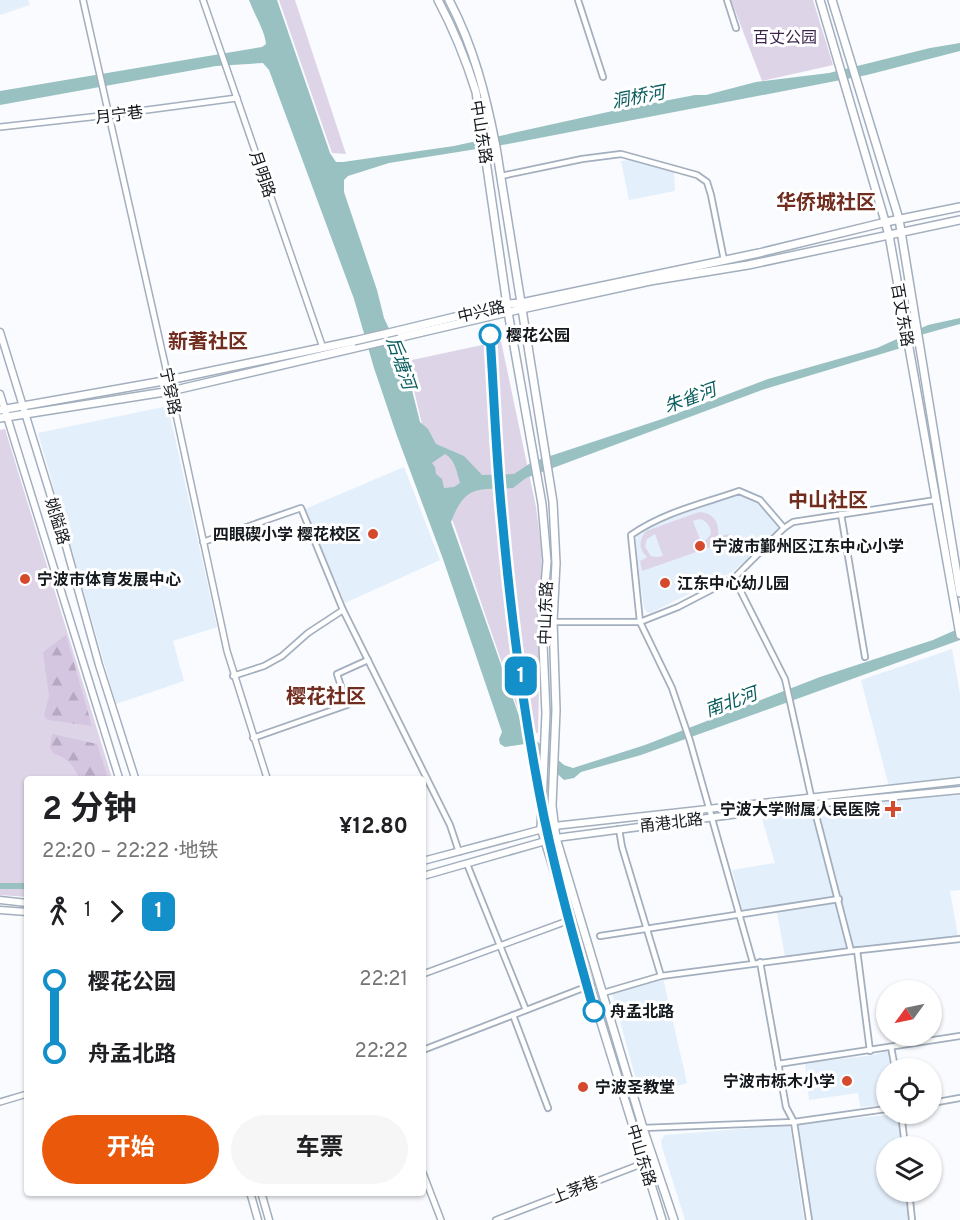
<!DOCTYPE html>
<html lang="zh">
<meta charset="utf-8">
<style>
body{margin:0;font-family:Overpass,"Noto Sans SC",sans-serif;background:#f6f6f6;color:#202124;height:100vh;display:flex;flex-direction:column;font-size:22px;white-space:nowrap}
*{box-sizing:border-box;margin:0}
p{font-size:20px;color:#757577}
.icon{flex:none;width:33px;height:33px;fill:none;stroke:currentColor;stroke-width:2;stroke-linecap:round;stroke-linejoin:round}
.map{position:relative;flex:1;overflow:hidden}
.details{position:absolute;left:24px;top:776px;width:402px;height:420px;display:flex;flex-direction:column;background:#fff;border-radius:6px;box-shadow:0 2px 4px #0004}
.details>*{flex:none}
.badge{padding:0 12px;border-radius:9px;font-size:21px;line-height:39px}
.needle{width:39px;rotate:237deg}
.controls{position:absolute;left:876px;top:980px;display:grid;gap:12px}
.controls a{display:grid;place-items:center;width:66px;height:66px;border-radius:50%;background:#fff;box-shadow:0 2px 4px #0004;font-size:30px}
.map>.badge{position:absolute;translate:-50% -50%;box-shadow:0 0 0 3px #fff}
.legs{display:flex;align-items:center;gap:9px;height:66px;padding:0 18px;font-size:20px}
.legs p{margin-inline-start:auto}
.summary{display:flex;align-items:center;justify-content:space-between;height:102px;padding:0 18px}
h1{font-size:33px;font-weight:700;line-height:45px}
.button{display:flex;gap:12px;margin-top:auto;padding:12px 18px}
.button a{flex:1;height:69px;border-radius:36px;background:#ea580c;color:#fff;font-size:24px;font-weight:700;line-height:69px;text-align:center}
.button a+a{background:#f6f6f6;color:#202124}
ul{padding:0 18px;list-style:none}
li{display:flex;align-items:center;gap:21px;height:72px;font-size:22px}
li i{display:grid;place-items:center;width:9px;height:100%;margin:0 8px;background:currentColor}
li i::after{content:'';width:15px;height:15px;margin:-8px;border:4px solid;border-radius:50%;background:#fff}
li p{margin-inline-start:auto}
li:first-child i{background:linear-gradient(#0000 50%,currentColor 0)}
li:last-child i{background:linear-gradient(currentColor 50%,#0000 0)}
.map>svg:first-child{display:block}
.built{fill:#e4effc}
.green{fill:#ded4e7;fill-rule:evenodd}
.forest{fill:url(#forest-firs)}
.water{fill:#9ac1c1;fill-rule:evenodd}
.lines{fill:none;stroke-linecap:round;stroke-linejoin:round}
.canal{stroke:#9ac1c1;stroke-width:6}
.minor-casing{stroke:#a3afbe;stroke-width:8}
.tertiary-casing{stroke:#a3afbe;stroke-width:8}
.secondary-casing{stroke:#a3afbe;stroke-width:9}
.primary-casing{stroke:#a3afbe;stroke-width:10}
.minor{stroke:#fff;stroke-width:4.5}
.tertiary{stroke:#fff;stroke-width:5}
.secondary{stroke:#fff;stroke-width:6}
.primary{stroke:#fff;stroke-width:7}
.primary-bridge-casing{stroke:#a3afbe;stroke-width:10;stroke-linecap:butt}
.primary-bridge{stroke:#fff;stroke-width:7}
.line-1-casing{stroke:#fff;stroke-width:14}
.line-1{stroke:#138fc9;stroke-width:9}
.stop-1-dot{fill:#fff;stroke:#138fc9;stroke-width:3}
.poi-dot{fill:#d54a2d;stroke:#fff;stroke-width:2}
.labels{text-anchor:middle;stroke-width:6;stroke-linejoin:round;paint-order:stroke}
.park-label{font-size:16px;fill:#3b254c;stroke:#fff}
.street-label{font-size:16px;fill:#14191e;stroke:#fff}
.stop-label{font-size:16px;font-weight:bold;fill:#14191e;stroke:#fff;text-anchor:start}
.poi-label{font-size:16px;font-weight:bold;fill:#14191e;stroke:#fff;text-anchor:start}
.water-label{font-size:18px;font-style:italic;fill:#095d5f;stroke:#fff}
.quarter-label{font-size:20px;font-weight:bold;fill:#712d1f;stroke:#fff}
</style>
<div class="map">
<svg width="960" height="1220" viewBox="0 0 960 1220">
<defs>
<pattern id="forest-firs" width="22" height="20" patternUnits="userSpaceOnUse" patternTransform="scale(1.5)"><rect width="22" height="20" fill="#d4c5e1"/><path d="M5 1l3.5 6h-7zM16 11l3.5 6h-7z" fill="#b5a9c1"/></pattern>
</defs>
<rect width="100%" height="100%" fill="#f9fbfe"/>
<g class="built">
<polygon points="0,0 28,0 30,5 0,15"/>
<polygon points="630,160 674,171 675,191 629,200 621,161"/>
<polygon points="168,406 217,627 173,641 184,681 116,704 38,433"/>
<polygon points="404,467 440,560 345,603 305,509"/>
<polygon points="738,493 759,503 781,528 758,551 732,572 651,613 647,612 644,608 639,573 636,540 637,534 661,520 689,507"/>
<polygon points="952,649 960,694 960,890 950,891 958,936 785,957 776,906 743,913 732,870 775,863 762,819 892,798 861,680"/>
<polygon points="663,978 687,1083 641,1097 612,993"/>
<polygon points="890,1051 893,1068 886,1068 886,1105 860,1107 858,1093 809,1100 805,1063 867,1056"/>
<polygon points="898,1114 901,1146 886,1146 886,1191 906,1191 909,1220 812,1220 798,1124"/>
<polygon points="787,1125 790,1126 804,1220 685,1220 662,1147 661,1140 665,1135"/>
</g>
<g class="green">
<polygon points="279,0 295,0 346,154 332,153"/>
<polygon points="731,0 813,0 833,65 762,81"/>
<polygon points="501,341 536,507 542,554 538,733 526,733 455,527 434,475 407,361"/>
<polygon points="5,429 112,778 27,778 27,897 0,895 0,430"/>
<path d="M699,512C714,513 720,523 718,537L729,534L730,536L728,541L642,571L640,561L647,557C638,549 639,540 646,531ZM699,519C706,520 711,526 711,534L705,541L700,543L701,542L693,521L674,527ZM655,534L663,556L657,557L651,556L645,547L647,539Z"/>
</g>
<g class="forest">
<polygon points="66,635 92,726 48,720 44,716 49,696 43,652"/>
<path d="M52,734L97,744L108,778H79C74,766 68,758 54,754L50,748Z"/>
</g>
<path class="water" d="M249,0H277L330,153L336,162H343L454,146L617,110L695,95H706L756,82L829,73L930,48L960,43V51L867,75L508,144L389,163L348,176L344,180V192L377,290L384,318L405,362L420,422L428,429L436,444L464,456L482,475L514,474L532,462L662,419L768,379L877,348L928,325L960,318V324L924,334L901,348L765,389L526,478L513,488C478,490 466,483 451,522L525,733L531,736L564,765L573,768L645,745L820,677L933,640L960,628V640L641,755L581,772L574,778L564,780L525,744L505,747L500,744L499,739L502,732L443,559L396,433L374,368L354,299L269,70L263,63L216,66L0,105V91L262,47L266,44C265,31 254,14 249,0ZM445,454C455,459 457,473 460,483L454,487L444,488L442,479L436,474L435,467L432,463Z"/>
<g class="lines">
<polyline class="canal" points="0,886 27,886"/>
<g class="minor-casing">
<g id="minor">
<polyline points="578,0 603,77"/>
<polyline points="727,0 736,28"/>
<polyline points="501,176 582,159 621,154 697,175 707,182 711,195 724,260"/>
<polyline points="841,514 865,657"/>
<polyline points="203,542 301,508 343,610"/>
<polyline points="734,578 785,679 811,796 851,951"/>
<polyline points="542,622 640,622 678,607 734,578 784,528 793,522 936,500"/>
<polyline points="233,676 264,666 282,656 308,633 343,610 450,825 459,852"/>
<polyline points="253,738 347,705 337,674 368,660"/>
<polyline points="619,829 622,847 661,976"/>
<polyline points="467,864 526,1010"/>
<polyline points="600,936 839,899"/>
<polyline points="857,950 870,1051"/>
<polyline points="760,962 786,1107 794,1122 809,1220"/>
<path d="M753,963L690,741L672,688L640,622L631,535C664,512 702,504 739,491L760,500L784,528"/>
<polyline points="603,993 661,976 851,951 960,939"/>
<polyline points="513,1015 548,1108"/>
<polyline points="891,1047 895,1068"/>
<polyline points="423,1050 591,985"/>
<polyline points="778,1064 960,1036"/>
<polyline points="932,1103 960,1098"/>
<polyline points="901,1113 905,1146"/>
<polyline points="643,1128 794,1122 886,1109"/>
<polyline points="909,1191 912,1220"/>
</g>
</g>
<g class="tertiary-casing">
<g id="tertiary">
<polyline points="83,0 171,391 227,651 267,778"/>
<polyline points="203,0 323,348"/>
<polyline points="0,127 109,115 237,98"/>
<polyline points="423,974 570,920"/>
<polyline points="0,1102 27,1094"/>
<polyline points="423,1173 441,1220"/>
<polyline points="496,1220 644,1163 654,1162"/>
</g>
</g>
<g class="secondary-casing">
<g id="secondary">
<polyline points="0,332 64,539 99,665 135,778"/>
<polyline points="0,394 119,778"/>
<polyline points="423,861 554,826 960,781"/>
<polyline points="423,876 556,838 814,804 960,790"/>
<polyline points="0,900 27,903"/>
<polyline points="0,910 27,912"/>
<polyline points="250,1192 258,1220"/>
<polyline points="261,1192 269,1220"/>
</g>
</g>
<g class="primary-casing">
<g id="primary">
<path d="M438,0C454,30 466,60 476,92L508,312L542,504L547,561L542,622L546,713L541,828L662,1220"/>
<path d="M449,0C474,47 486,96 496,147L553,502L556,563L553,621L556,710L552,806L556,838L643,1128L674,1220"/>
<polyline points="820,0 889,235 960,635"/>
<polyline points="832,0 899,219 960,593"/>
<polyline points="397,331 508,304 521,303 759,253 886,222 960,207"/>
<polyline points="0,410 169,380 354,341"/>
<polyline points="0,418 171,391 508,312 650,281 748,265 960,220"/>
</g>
</g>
<use href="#minor" class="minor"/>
<use href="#tertiary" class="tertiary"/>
<use href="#secondary" class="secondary"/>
<use href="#primary" class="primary"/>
<g class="primary-bridge-casing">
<polyline id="primary-bridge" points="354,341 397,331"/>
</g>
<use href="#primary-bridge" class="primary-bridge"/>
</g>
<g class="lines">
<g class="line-1-casing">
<path id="line-1" d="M490,335C494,395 496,456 502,516C511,617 524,718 544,817C558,883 576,947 594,1011"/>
</g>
<use href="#line-1" class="line-1"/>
</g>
<g class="stop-1-dot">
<circle cx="490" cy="335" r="10"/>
<circle cx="594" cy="1011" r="10"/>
</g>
<g class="poi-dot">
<circle cx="373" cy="534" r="6"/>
<circle cx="700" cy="546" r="6"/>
<circle cx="25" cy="579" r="6"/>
<circle cx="665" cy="583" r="6"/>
<path d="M890 800h6v6h6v6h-6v6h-6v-6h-6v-6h6z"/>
<circle cx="847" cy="1081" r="6"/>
<circle cx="583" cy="1087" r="6"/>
</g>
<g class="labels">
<g class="park-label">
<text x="785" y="43">百丈公园</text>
</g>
<g class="street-label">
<text transform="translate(119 114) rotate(-7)" y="6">月宁巷</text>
<text transform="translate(482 132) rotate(81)" y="6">中山东路</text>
<text transform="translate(263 174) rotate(71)" y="6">月明路</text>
<text transform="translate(481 311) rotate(-13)" y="6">中兴路</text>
<text transform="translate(903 315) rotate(80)" y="6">百丈东路</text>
<text transform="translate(171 391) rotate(78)" y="6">宁穿路</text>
<text transform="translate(58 521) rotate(73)" y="6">姚隘路</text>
<text transform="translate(545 613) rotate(-88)" y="6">中山东路</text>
<text transform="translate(671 822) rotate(-7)" y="6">甬港北路</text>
<text transform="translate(642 1155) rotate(73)" y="6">中山东路</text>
<text transform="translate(575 1189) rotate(-21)" y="6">上茅巷</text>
</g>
<g class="stop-label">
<text x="506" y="341">樱花公园</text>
<text x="610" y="1017">舟孟北路</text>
</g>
<g class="poi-label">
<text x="361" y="540" text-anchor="end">四眼碶小学 樱花校区</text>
<text x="712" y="552">宁波市鄞州区江东中心小学</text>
<text x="37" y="585">宁波市体育发展中心</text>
<text x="677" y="589">江东中心幼儿园</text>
<text x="880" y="815" text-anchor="end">宁波大学附属人民医院</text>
<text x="835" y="1087" text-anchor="end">宁波市栎木小学</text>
<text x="595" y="1093">宁波圣教堂</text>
</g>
<g class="water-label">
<text transform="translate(638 97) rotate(-11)" y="6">洞桥河</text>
<text transform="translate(401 363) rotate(71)" y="6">后塘河</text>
<text transform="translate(690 398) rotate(-20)" y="6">朱雀河</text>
<text transform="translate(731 702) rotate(-20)" y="6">南北河</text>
</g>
<g class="quarter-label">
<text x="826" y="209">华侨城社区</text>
<text x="208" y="348">新著社区</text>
<text x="828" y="507">中山社区</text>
<text x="326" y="703">樱花社区</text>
</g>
</g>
</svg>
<div class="controls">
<a><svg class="needle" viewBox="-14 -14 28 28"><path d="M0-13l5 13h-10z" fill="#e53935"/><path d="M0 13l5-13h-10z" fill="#757577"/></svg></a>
<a><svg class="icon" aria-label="locate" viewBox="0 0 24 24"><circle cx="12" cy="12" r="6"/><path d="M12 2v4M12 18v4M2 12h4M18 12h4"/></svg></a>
<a><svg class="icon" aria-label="layers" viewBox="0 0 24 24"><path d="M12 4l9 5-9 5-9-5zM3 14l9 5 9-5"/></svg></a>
</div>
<b class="badge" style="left:521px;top:676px;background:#138fc9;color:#fff">1</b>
<section class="details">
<div class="summary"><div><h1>2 分钟</h1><p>22:20 – 22:22 · 地铁</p></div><b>¥12.80</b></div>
<div class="legs"><svg class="icon" aria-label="walk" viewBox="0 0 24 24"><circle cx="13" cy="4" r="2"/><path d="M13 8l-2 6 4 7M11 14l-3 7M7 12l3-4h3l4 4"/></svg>1<svg class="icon" aria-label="forward" viewBox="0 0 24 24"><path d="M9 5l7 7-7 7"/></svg><b class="badge" style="background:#138fc9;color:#fff">1</b></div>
<ul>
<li><i style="color:#138fc9"></i><b>樱花公园</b><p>22:21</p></li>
<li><i style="color:#138fc9"></i><b>舟孟北路</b><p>22:22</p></li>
</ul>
<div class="button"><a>开始</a><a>车票</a></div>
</section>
</div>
